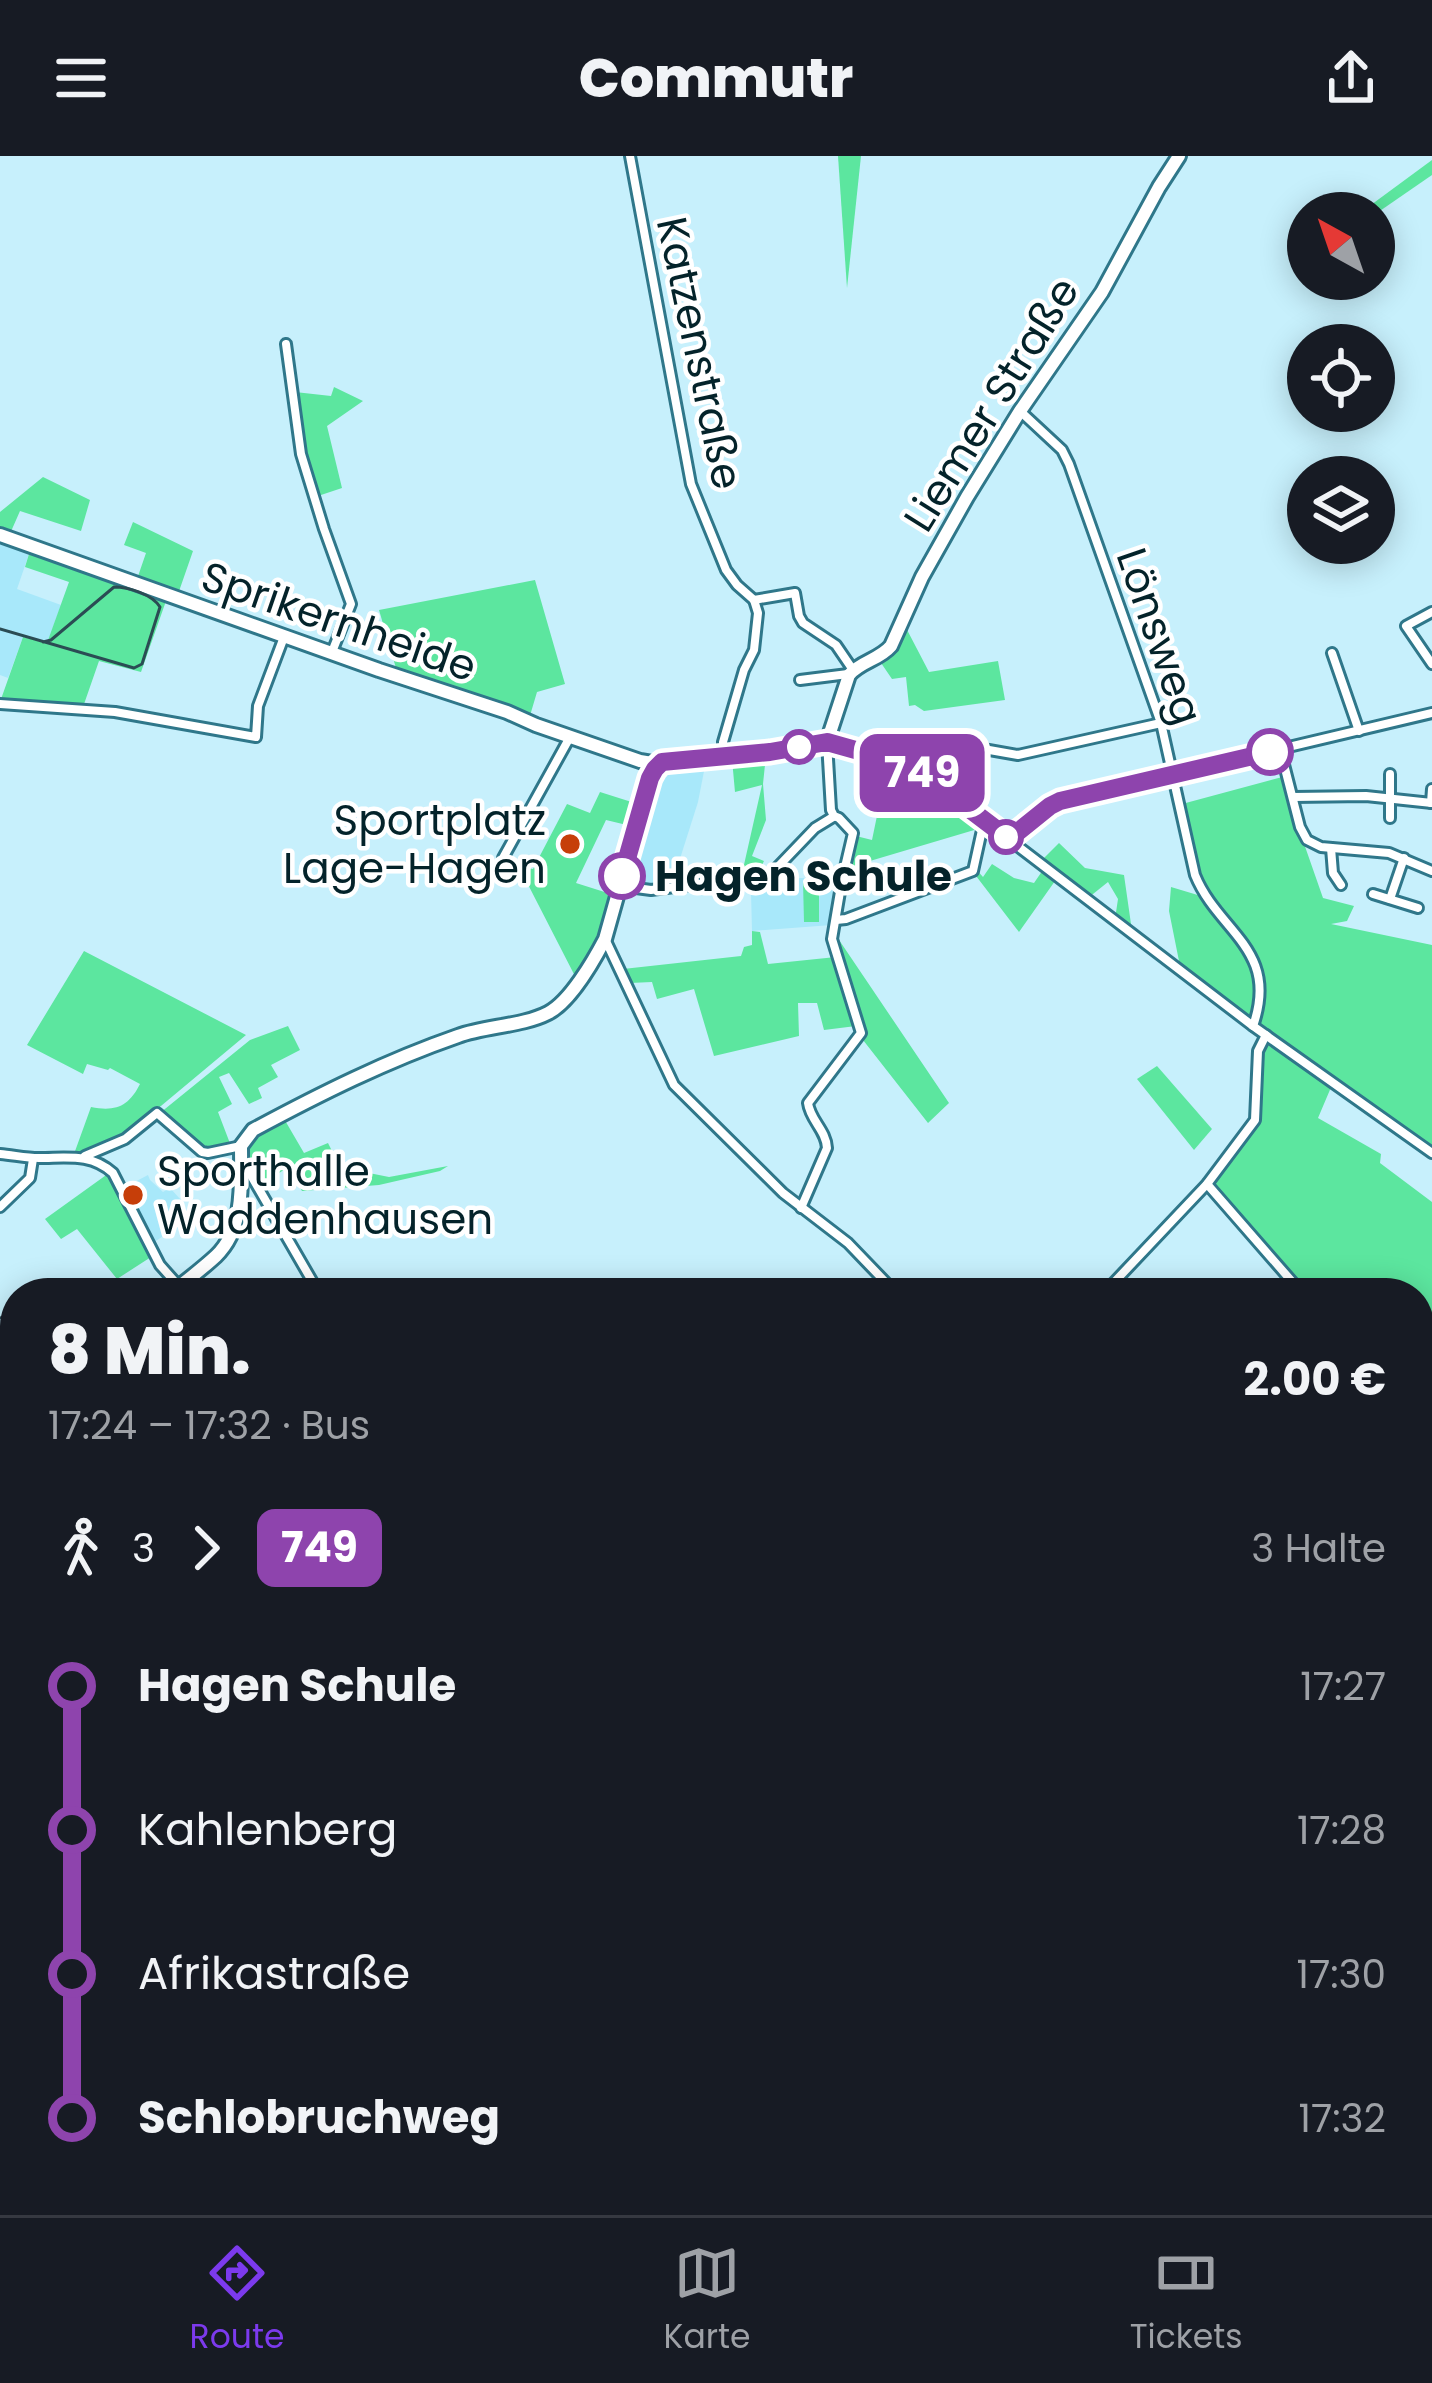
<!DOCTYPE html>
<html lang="de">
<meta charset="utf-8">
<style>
body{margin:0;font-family:Poppins,sans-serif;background:#20242c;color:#f1f3f6;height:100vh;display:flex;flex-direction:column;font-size:45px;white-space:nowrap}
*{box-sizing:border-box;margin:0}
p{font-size:39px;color:#9ea1a6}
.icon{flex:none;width:66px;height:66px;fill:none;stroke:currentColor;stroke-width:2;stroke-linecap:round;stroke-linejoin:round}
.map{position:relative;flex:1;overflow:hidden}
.sheet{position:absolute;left:0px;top:1122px;width:1434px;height:939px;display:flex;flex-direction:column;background:#171b24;border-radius:48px 48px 0 0;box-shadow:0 6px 30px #0003}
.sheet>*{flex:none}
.badge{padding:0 24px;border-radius:18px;font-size:42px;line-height:78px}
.needle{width:78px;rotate:320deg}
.fabs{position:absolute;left:1287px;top:36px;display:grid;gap:24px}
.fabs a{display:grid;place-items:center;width:108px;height:108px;border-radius:50%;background:#171b24;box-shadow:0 6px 30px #0003;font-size:60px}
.map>.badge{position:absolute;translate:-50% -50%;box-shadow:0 0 0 6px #fff}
.legs{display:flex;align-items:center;gap:18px;height:132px;padding:0 48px;font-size:39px}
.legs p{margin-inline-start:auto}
.head{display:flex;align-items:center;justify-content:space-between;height:204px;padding:0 48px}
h1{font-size:66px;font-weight:800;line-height:90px}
ul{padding:0 48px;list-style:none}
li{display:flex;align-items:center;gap:42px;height:144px;font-size:45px}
li i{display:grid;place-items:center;width:18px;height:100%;margin:0 15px;background:currentColor}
li i::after{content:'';width:30px;height:30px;margin:-15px;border:9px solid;border-radius:50%;background:#171b24}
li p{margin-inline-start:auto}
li:first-child i{background:linear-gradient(#0000 50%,currentColor 0)}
li:last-child i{background:linear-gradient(currentColor 50%,#0000 0)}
header{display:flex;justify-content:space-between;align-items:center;height:156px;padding:0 48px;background:#171b24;font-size:54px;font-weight:800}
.tab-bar{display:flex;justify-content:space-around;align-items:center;height:168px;border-top:3px solid #363941;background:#171b24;font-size:33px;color:#9ea1a6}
.tab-bar a{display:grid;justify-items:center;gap:6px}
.tab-bar .active{color:#7c3aed}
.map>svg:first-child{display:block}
.built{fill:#a8e8fa}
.green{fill:#5ce69f}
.water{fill:#a7b1f5;stroke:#7686b8;stroke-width:3}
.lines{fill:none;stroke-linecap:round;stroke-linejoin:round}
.stream{stroke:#7686b8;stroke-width:3}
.river{stroke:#a7b1f5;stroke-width:8}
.minor-casing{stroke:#2f778a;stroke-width:14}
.major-casing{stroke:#2f778a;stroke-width:18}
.minor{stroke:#fff;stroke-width:8}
.major{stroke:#fff;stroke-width:12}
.tram{stroke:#2b4c54;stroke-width:3}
.rail{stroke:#2b4c54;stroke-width:3;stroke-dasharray:15 15;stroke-linecap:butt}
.line-1-casing{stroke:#fff;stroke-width:27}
.line-1{stroke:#8e44ad;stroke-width:18}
.stop-1-dot{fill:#fff;stroke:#8e44ad;stroke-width:6}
.poi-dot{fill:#c63e09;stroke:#fff;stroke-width:4.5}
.labels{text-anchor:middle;stroke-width:9;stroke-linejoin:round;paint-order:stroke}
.street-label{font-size:42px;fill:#04232a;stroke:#fff}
.poi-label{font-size:42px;fill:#04232a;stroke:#fff;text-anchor:end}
.stop-label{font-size:42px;font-weight:bold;fill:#04232a;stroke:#fff;text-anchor:start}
</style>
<header><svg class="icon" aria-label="menu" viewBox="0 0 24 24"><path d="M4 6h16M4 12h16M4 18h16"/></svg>Commutr<svg class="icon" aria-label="share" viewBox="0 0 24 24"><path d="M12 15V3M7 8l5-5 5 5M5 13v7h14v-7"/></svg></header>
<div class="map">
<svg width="1432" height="2059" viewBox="0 0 1432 2059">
<rect width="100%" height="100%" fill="#c7f0fc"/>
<g class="built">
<polygon points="0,387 29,398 17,433 61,449 47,488 23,481 8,522 0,519"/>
<polygon points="706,605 698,646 671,731 652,733 626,728 658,612"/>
<polygon points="803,722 838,725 832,769 752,775 751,736 760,736 767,723"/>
<polygon points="148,1019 150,1024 163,1036 170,1032 181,1044 166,1078 153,1087 125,1031"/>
<polygon points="564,2046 642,2046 602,2059 561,2059"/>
</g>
<g class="green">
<polygon points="838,0 861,0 847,132"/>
<polygon points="1432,4 1432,19 1374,59 1360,57"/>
<polygon points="334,231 363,245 327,270 342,332 315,341 301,296 295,236 331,240"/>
<polygon points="43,321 90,344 81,375 20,355 9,380 0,377 0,356"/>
<polygon points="133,366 193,395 177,441 136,426 146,397 124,389"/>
<polygon points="29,398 166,445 141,516 99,505 83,551 0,546 23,481 47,487 69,426 25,411"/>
<polygon points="535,424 565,528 537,536 529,563 398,519 379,454"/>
<polygon points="904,468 929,516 998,505 1005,544 924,555 915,549 909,550 906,521 892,523 879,504"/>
<polygon points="766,599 763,628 766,664 752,700 764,705 757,719 741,722 762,629 735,636 732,603"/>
<polygon points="914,616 980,667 981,672 843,713 852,679 872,684 878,655 888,657 892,645 906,648"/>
<polygon points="1286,620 1301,679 1323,742 1354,750 1347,765 1331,768 1432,789 1432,993 1180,810 1169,755 1171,731 1211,743 1205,733 1182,648"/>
<polygon points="600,636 641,649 635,671 606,664 576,727 614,739 604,777 577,824 519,711 533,713 567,648 590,657"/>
<polygon points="1059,687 1085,712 1124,719 1132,775 1115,763 1118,743 1108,726 1088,742 1062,722 1055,725 1019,776 973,716 975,712 983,721 992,708 1014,722 1034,727 1047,708 1043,703"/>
<polygon points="819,726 819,766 804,766 803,726"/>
<polygon points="752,775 760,776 768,808 836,801 856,870 824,874 817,847 798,847 799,880 714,900 694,833 657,843 652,826 630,827 623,813 741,800 744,791 752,789"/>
<polygon points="835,778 949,947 928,967 863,884 863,876 846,827"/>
<path d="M84,795L246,879L125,980L80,998H74L91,951C116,956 129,950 140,928L110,912L108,914L87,908L83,918L27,889Z"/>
<polygon points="288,870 300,894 271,909 278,921 258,932 262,942 249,948 229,917 219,921 232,948 218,956 231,990 203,994 160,957 250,884"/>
<polygon points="1267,883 1332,929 1318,962 1381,998 1380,1007 1432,1046 1432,1227 1419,1216 1419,1137 1306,1137 1211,1028 1259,960 1260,896"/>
<polygon points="1157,910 1212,973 1194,994 1137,923"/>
<polygon points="283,961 304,997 328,987 346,1023 369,1017 389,1021 448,1010 440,1015 379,1029 302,1035 288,1011 260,1030 244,1002 245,985"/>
<polygon points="109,1017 151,1101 117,1123 77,1073 61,1083 45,1063"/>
<polygon points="1430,1232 1432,1630 1419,1636 1419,1245"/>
<polygon points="13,1295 15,1295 15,1372 2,1389 0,1387 0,1310"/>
<polygon points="15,1376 15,1462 0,1460 0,1393 4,1393"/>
<polygon points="0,1465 15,1468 15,1506 0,1506"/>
<polygon points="0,1573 15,1593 15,1665 11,1661 0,1661"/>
<polygon points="0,1780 12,1793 9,1799 15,1804 15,1815 11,1813 12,1822 15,1820 15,1919 8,1912 4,1902 10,1888 0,1887"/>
<polygon points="1419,1941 1432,1944 1432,2004 1419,2003"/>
<polygon points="1419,2012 1432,2014 1432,2059 1235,2059 1245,2046 1419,2046"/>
<polygon points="60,2046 378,2046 380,2059 57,2059 60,2058"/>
<polygon points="438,2046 564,2046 561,2059 436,2059"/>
<polygon points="684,2046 794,2046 796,2059 706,2059 702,2050 630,2059"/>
</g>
<g class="water">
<polygon points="0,1506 15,1506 15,1593 0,1573"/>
<polygon points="3,1660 15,1665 15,1804 9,1799 12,1793 5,1789 0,1780 0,1661"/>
</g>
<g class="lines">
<g class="stream">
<polyline points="0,1845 1,1855 15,1872"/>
<polyline points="70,2059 70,2046"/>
</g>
<g class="river">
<polyline points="0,1633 15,1635"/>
<polyline points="1419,1950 1432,1952"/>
</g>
<g class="minor-casing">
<g id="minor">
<polyline points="630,0 691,328 726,414 737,429 754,444 758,457 754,494 744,514 723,586 723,598"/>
<polyline points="286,188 301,298 324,373 351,448 332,496"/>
<path d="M1020,255L1062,294L1069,308L1161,567L1195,719C1218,776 1280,793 1253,870"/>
<polyline points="754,444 795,437 799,460 803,467 836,489 853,514"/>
<polyline points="1432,456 1406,470 1432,508"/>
<polyline points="1332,497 1359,575"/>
<polyline points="800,524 848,518"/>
<polyline points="0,548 115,556 256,581 258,550 284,481"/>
<polyline points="1280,593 1300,671 1307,684 1321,691 1389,697 1432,715"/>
<polyline points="918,614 922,586 927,583 1018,599 1161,567"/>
<polyline points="1390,618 1390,662"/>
<polyline points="1293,641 1366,640 1432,647"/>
<polyline points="1431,647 1432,633"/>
<polyline points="1009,683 1050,650 1060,645 1432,557"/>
<polyline points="1331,692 1333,717 1341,729"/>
<polyline points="503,702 570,581"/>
<polyline points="621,730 651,734 770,719 815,672 833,661"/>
<polyline points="1373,738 1418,752"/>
<polyline points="1390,743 1404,702"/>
<polyline points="836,764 846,763 973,715 984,665"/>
<polyline points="605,783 674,929 783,1037 848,1087 896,1137"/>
<path d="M0,998C13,999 26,1002 39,1002C67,1002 91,997 113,1017L160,1109L185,1137"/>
<polyline points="85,1000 125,983 157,957 202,996 208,997 241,990"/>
<polyline points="245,1009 319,1137"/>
<polyline points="1207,1028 1302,1137"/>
<polyline points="0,1051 30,1022 33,1003"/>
<path d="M801,1052L827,992C826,974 810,964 808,947L861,877L832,783L842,724L853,677L839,662L834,660L831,654L827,586L905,608L918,614L1253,870L1432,997"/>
<polyline points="215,1137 224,1130"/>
<polyline points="263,1137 264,1135"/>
<polyline points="1104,1137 1207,1028 1255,964 1258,895 1266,879"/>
<polyline points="1419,1220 1432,1232"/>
<polyline points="0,1463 15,1465"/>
<polyline points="1419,1637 1432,1632"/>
<polyline points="1419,1705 1432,1701"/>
<polyline points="1419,1856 1432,1857"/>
<polyline points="1419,1886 1432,1887"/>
<polyline points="1419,2006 1432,2008"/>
<polyline points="608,2059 651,2046"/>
</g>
</g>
<g class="major-casing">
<g id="major">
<path d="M0,379L379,514L507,556L536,569L640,605L658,608L701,601L770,596L827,586L849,519C861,505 879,504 891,490L922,421L967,341L1020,255L1102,136L1159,31L1179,0"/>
<path d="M171,1137C186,1125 202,1113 216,1100C245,1072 241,1027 241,990L253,974C320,938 386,905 458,880C485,870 523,870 548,857C570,846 594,804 605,783L650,623L658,608"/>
<polyline points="0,1304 15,1284"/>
<polyline points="1419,1747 1432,1747"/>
</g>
</g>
<use href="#minor" class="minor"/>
<use href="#major" class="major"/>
<path class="tram" d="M0,473L134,512L142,508L160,451C152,438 128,431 114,431L51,484L43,486"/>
<g class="rail">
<polyline points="0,1161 15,1170"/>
<polyline points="1419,1714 1432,1711"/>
<polyline points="1419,1827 1432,1811"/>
<polyline points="1230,2059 1241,2046"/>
</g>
</g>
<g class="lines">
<g class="line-1-casing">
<polyline id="line-1" points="622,720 650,622 655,613 662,606 770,596 827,586 905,608 918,614 1009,683 1050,650 1060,645 1270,596"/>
</g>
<use href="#line-1" class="line-1"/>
</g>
<g class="stop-1-dot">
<circle cx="799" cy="591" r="15"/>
<circle cx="1270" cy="596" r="21"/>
<circle cx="1006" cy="681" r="15"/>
<circle cx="622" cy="720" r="21"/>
</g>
<g class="poi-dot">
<circle cx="570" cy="688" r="12"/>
<circle cx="133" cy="1039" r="12"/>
</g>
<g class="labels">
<g class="street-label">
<text transform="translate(700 197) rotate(78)" y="15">Katzenstraße</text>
<text transform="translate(991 248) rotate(-58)" y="15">Liemer Straße</text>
<text transform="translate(339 465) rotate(19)" y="15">Sprikernheide</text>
<text transform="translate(1160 480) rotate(71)" y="15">Lönsweg</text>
</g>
<g class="poi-label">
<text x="546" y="679">Sportplatz<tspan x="546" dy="48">Lage-Hagen</tspan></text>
<text x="157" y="1030" text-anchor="start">Sporthalle<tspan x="157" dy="48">Waddenhausen</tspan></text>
</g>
<g class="stop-label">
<text x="655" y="735">Hagen Schule</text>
</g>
</g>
</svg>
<div class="fabs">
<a><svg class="needle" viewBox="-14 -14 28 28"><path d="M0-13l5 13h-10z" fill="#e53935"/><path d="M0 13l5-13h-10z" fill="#9ea1a6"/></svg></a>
<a><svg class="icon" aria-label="locate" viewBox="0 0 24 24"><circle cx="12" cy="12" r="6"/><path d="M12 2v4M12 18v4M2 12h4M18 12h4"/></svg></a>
<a><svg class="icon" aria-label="layers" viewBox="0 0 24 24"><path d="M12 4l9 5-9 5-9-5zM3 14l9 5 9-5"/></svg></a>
</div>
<b class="badge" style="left:922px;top:617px;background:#8e44ad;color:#fff">749</b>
<section class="sheet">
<div class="head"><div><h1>8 Min.</h1><p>17:24 – 17:32 · Bus</p></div><b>2.00 €</b></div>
<div class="legs"><svg class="icon" aria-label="walk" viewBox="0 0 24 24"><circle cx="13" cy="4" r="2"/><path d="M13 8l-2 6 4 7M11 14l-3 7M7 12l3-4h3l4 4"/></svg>3<svg class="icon" aria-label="forward" viewBox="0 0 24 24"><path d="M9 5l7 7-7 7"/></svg><b class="badge" style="background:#8e44ad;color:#fff">749</b><p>3 Halte</p></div>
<ul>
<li><i style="color:#8e44ad"></i><b>Hagen Schule</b><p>17:27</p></li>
<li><i style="color:#8e44ad"></i><span>Kahlenberg</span><p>17:28</p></li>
<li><i style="color:#8e44ad"></i><span>Afrikastraße</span><p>17:30</p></li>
<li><i style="color:#8e44ad"></i><b>Schlobruchweg</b><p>17:32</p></li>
</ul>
</section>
</div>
<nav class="tab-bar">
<a class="active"><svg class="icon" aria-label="directions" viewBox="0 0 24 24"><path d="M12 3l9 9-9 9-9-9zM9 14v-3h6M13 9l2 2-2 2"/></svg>Route</a>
<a><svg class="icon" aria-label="map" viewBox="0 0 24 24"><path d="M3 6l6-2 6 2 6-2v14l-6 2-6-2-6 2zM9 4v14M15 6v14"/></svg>Karte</a>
<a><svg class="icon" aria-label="tickets" viewBox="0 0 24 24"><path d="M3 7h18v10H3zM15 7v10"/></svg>Tickets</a>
</nav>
